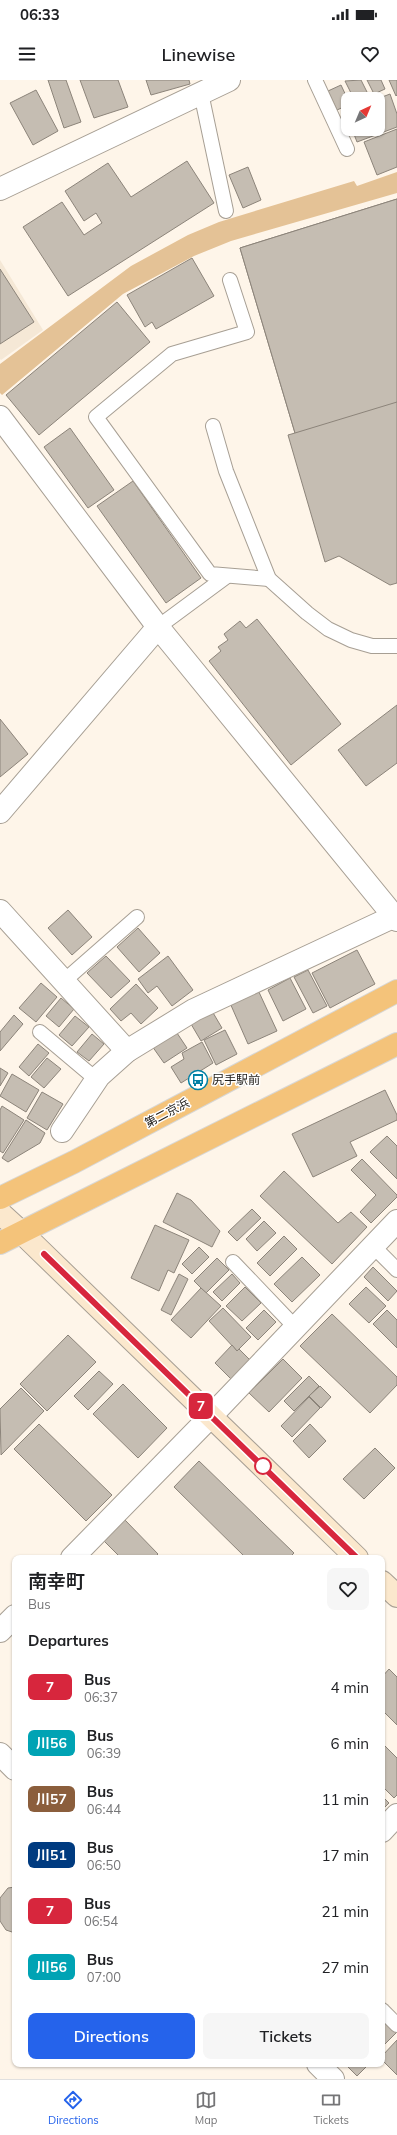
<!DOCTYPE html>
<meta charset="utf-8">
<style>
body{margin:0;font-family:Mulish,"Noto Sans JP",sans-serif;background:#f6f6f6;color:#202124;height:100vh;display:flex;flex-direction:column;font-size:15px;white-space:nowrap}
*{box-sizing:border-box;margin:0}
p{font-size:13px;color:#757577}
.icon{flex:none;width:22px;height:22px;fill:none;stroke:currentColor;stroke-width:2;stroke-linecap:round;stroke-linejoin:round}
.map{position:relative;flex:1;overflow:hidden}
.side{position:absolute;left:12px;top:1475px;width:373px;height:512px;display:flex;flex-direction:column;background:#fff;border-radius:8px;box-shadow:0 1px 3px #0004}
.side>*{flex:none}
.badge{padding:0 8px;border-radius:6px;font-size:14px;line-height:26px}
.needle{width:26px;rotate:44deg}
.fabs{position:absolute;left:341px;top:12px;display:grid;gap:8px}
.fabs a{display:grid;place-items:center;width:44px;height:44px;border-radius:8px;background:#fff;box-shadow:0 1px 3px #0004;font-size:20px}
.map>.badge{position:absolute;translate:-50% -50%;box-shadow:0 0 0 2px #fff}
h2{padding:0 16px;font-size:15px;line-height:36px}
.round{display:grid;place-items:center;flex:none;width:42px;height:42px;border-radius:8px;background:#f6f6f6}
.head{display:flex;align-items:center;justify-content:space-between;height:68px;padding:0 16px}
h1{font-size:19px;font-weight:600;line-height:30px}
.cta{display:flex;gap:8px;margin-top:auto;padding:8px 16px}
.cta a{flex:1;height:46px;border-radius:8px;background:#2563eb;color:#fff;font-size:16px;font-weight:600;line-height:46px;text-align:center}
.cta a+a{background:#f6f6f6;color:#202124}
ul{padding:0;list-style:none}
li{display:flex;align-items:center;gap:12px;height:56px;padding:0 16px}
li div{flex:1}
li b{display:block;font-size:15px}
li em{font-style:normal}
li .badge{min-width:44px;font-weight:700;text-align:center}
.status{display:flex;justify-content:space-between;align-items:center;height:28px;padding:0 20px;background:#fff;direction:ltr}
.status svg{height:11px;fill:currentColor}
header{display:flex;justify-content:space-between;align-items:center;height:52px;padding:0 16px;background:#fff;font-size:18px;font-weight:600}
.tabs{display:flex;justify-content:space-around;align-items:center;height:56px;border-top:1px solid #e0e0e0;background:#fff;font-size:11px;color:#757577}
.tabs a{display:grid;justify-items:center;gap:2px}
.tabs .active{color:#2563eb}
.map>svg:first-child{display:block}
.built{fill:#f5e8d6}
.green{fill:#e4c296}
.building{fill:#c5bdb2;stroke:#8c847a}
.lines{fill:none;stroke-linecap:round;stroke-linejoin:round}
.service-casing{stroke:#a79f94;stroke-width:16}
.minor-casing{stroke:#a79f94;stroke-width:24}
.tertiary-casing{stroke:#a79f94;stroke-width:24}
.secondary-casing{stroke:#a79f94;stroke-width:24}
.trunk-casing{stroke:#d7d7d6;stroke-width:24}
.service{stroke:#fff;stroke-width:14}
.minor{stroke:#fff;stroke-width:22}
.tertiary{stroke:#fff;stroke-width:22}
.secondary{stroke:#fbe8cd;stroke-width:22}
.trunk{stroke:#f4c37a;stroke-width:22}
.line-casing{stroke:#fff;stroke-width:9}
.line{stroke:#d7263d;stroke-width:6}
.stop-dot{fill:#fff;stroke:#d7263d;stroke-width:2}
.labels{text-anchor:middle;stroke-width:3;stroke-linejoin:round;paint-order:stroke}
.poi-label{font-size:12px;fill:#23201c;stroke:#fff;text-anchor:start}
.street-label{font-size:12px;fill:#23201c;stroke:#fff}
</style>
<div class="status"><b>06:33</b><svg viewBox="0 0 49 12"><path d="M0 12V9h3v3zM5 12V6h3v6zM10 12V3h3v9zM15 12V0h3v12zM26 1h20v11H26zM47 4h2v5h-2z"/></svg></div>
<header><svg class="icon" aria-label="menu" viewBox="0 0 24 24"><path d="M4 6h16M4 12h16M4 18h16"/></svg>Linewise<svg class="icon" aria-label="heart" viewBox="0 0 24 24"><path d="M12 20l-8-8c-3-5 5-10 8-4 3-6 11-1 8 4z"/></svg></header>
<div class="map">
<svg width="397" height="1999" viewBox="0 0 397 1999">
<rect width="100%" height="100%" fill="#fef5e9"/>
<polygon class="built" points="0,180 43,250 1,280 0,279"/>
<polygon class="green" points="397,92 397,113 231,161 194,176 123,214 2,315 0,313 0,284 131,186 188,155 219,142 354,101 357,106"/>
<g class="building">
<polygon points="48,0 66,0 81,42 64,48"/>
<polygon points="80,0 118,0 128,27 94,38"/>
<polygon points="146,0 189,0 190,4 151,15"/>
<polygon points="361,0 369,16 364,19 354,19 345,1"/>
<polygon points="367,0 381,0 385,9 374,14"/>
<polygon points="389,0 397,0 397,15 396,16"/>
<polygon points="341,5 348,20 348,25 337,30 328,11"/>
<polygon points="36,10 58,51 33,65 10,23"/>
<polygon points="390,14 397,34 397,47 357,62 352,49 378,49 377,19"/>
<polygon points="397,49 397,87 377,95 364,62"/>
<polygon points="187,81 214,123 68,216 23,147 62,122 84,155 102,143 96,133 84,141 65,111 108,83 131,117"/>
<polygon points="248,87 261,120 243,128 229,95"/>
<polygon points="397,119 397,503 390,505 339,476 325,482 288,355 295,353 240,168"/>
<polygon points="397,119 397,322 295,353 240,168"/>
<polygon points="192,178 214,216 156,249 152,242 145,247 127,215"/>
<polygon points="0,189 34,242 0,264"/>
<polygon points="117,222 150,262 39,355 6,315"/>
<polygon points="70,348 114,410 88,428 44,367"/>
<polygon points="133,401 201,498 166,523 97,426"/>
<polygon points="257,539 341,644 291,685 209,581 221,571 218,567 228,560 224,554 240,541 246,548"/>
<polygon points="397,625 397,683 366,706 338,670"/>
<polygon points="0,639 28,674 0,697"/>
<polygon points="68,830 92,857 72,875 48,848"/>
<polygon points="138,848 160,873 139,892 117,867"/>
<polygon points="357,870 375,904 330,928 312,893"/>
<polygon points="106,876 130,901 111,918 87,893"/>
<polygon points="168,876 193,910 172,926 157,906 148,913 138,899"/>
<polygon points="308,890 327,926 313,933 294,897"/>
<polygon points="290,898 306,929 283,941 268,910"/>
<polygon points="41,903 57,917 36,942 19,928"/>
<polygon points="136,904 158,928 141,944 131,933 121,941 110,929"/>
<polygon points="258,910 277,951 248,964 230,923"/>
<polygon points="61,918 74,929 59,947 46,936"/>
<polygon points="212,931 222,948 201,961 191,944"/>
<polygon points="14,935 23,944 0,971 0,952"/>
<polygon points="75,936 89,947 72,966 59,955"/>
<polygon points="175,950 187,968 164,983 152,966"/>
<polygon points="225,950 237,974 216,985 204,960"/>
<polygon points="92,954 104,964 89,981 77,972"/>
<polygon points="202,962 213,983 181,1003 171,987 184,979 182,973"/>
<polygon points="38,964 49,973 29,996 19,987"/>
<polygon points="47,978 61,989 44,1008 31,997"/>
<polygon points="0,988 8,993 0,1006"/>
<polygon points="12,994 39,1010 26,1032 0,1016"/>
<polygon points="385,1010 397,1035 397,1040 350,1062 357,1076 313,1097 292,1054"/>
<polygon points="42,1012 63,1024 47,1050 27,1038"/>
<polygon points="2,1026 24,1040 3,1073 0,1071 0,1030"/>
<polygon points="26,1040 45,1053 40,1063 8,1082 2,1078"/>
<polygon points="387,1056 397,1066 397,1099 370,1072"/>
<polygon points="362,1079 397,1115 397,1117 371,1143 360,1132 376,1115 351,1090"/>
<polygon points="284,1091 338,1143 351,1132 367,1147 332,1184 260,1116"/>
<polygon points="177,1113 191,1120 220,1151 212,1167 163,1142"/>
<polygon points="252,1129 261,1138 237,1161 228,1152"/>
<polygon points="264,1141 276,1153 257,1171 246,1159"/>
<polygon points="155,1145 189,1160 174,1193 168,1190 159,1211 131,1198"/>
<polygon points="284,1156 297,1169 270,1196 257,1183"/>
<polygon points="199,1167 209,1177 192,1194 182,1184"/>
<polygon points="302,1177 320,1195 292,1222 274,1204"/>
<polygon points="217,1178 229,1190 206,1213 194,1201"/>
<polygon points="373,1187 397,1211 388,1221 364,1197"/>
<polygon points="179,1194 188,1199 171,1235 161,1230"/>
<polygon points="232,1194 240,1203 222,1221 213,1212"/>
<polygon points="245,1207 261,1223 242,1241 226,1226"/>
<polygon points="366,1207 386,1226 369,1243 349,1224"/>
<polygon points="201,1208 221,1226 191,1258 171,1240"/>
<polygon points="223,1228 251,1257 237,1271 209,1241"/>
<polygon points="264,1230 276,1242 258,1260 246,1248"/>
<polygon points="387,1230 397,1240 397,1268 373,1244"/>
<polygon points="332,1234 397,1297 397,1305 370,1333 300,1266"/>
<polygon points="68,1255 96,1282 47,1331 20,1304"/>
<polygon points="232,1265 237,1271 239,1269 250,1280 231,1299 215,1283"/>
<polygon points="283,1279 302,1298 269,1332 249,1313"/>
<polygon points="99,1291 113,1304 88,1330 74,1316"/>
<polygon points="309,1296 319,1306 294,1331 284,1321"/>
<polygon points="123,1304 167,1348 138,1378 93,1334"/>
<polygon points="320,1306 331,1317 321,1328 309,1316"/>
<polygon points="21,1308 44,1331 1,1375 0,1329"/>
<polygon points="309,1317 320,1328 292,1357 281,1346"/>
<polygon points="39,1344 112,1415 86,1441 14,1369"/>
<polygon points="310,1344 326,1361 309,1378 293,1361"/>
<polygon points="375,1368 395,1388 364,1419 343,1399"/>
<polygon points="199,1381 294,1473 289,1478 246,1478 174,1407"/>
<polygon points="125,1440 158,1474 154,1478 121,1478 104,1461"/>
<polygon points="389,1589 397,1597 397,1645 382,1630 382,1597"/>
<polygon points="384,1665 397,1678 397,1715 394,1718 382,1706 382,1667"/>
<polygon points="382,1716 389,1723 382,1730"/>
<polygon points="15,1807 15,1853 6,1850 0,1841 0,1818 8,1808"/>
<polygon points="382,1936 397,1952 382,1967"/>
<polygon points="397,1960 397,1995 382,1980 382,1976"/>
<polygon points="345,1984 369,1984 357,1996"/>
</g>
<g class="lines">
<g class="service-casing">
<g id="service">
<polyline points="315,0 347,69"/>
<polyline points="201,13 226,131"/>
<polyline points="230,200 247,252 172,274 96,337 210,494 269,499"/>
<polyline points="213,346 226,391 269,499 307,533 328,549 351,560 372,566 397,566"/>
<polyline points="158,547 227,496"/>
<polyline points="64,901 137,837"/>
<polyline points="40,952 97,1000"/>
<polyline points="373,1166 397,1190"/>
<polyline points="233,1182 296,1248"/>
<polyline points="382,1930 397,1945"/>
</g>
</g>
<g class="minor-casing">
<g id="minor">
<polyline points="0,337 158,547 397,840"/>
<polyline points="0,732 158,547"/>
<polyline points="0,831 127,971"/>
<polyline points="62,1051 99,996 127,971 194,930 397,835"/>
<polyline points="72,1478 211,1336 397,1141"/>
<polyline points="0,1551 15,1536"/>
<polyline points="0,1674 15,1689"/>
<polyline points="382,1751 397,1735"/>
<polyline points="318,1984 333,1999"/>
</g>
</g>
<g class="tertiary-casing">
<polyline id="tertiary" points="0,109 229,0"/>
</g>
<g class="secondary-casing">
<g id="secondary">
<polyline points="0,1133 22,1153 357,1478"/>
<polyline points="382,1502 397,1516"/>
</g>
</g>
<g class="trunk-casing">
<g id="trunk">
<polyline points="0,1118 74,1082 397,911"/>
<polyline points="0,1163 397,964"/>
</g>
</g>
<use href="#service" class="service"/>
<use href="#minor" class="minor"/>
<use href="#tertiary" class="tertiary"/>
<use href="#secondary" class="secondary"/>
<use href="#trunk" class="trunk"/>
</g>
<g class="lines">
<g class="line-casing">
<polyline id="line" points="44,1174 357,1478"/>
</g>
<use href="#line" class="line"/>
</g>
<defs>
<g id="bus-ring" transform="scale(1)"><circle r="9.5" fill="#fff" stroke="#0080a5" stroke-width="1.5"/><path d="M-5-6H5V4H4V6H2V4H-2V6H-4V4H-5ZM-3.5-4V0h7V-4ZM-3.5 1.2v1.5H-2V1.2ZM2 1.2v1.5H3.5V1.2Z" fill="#0080a5"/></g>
</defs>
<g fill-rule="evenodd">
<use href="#bus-ring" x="198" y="1000"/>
</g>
<circle class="stop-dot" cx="263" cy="1386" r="8"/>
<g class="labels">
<g class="poi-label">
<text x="212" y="1004">尻手駅前</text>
</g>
<g class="street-label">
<text transform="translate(167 1033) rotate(-28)" y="4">第二京浜</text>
</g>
</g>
</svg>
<div class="fabs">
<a><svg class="needle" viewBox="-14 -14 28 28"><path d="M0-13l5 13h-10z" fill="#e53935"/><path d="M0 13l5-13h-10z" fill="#757577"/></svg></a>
</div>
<b class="badge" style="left:201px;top:1326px;background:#d7263d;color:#fff">7</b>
<section class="side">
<div class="head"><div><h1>南幸町</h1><p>Bus</p></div><a class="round"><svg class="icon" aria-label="heart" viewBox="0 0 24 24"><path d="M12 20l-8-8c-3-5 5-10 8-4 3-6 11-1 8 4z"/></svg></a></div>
<h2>Departures</h2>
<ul>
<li><span class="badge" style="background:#d7263d;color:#fff">7</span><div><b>Bus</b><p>06:37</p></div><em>4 min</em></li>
<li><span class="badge" style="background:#00a3b4;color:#fff">川56</span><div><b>Bus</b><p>06:39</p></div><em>6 min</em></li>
<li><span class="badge" style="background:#8b5e3c;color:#fff">川57</span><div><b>Bus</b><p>06:44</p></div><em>11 min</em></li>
<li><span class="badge" style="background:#003b80;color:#fff">川51</span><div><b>Bus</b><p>06:50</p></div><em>17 min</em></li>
<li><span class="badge" style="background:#d7263d;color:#fff">7</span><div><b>Bus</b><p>06:54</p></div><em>21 min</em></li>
<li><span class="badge" style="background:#00a3b4;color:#fff">川56</span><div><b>Bus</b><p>07:00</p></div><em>27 min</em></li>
</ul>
<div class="cta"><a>Directions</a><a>Tickets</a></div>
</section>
</div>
<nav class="tabs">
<a class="active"><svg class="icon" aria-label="directions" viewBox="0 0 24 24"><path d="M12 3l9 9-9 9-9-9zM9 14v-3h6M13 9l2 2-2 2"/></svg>Directions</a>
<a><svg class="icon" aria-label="map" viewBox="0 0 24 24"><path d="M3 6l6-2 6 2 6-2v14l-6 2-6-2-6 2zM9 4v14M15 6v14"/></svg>Map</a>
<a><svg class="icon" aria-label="tickets" viewBox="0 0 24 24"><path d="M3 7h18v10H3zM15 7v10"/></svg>Tickets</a>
</nav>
